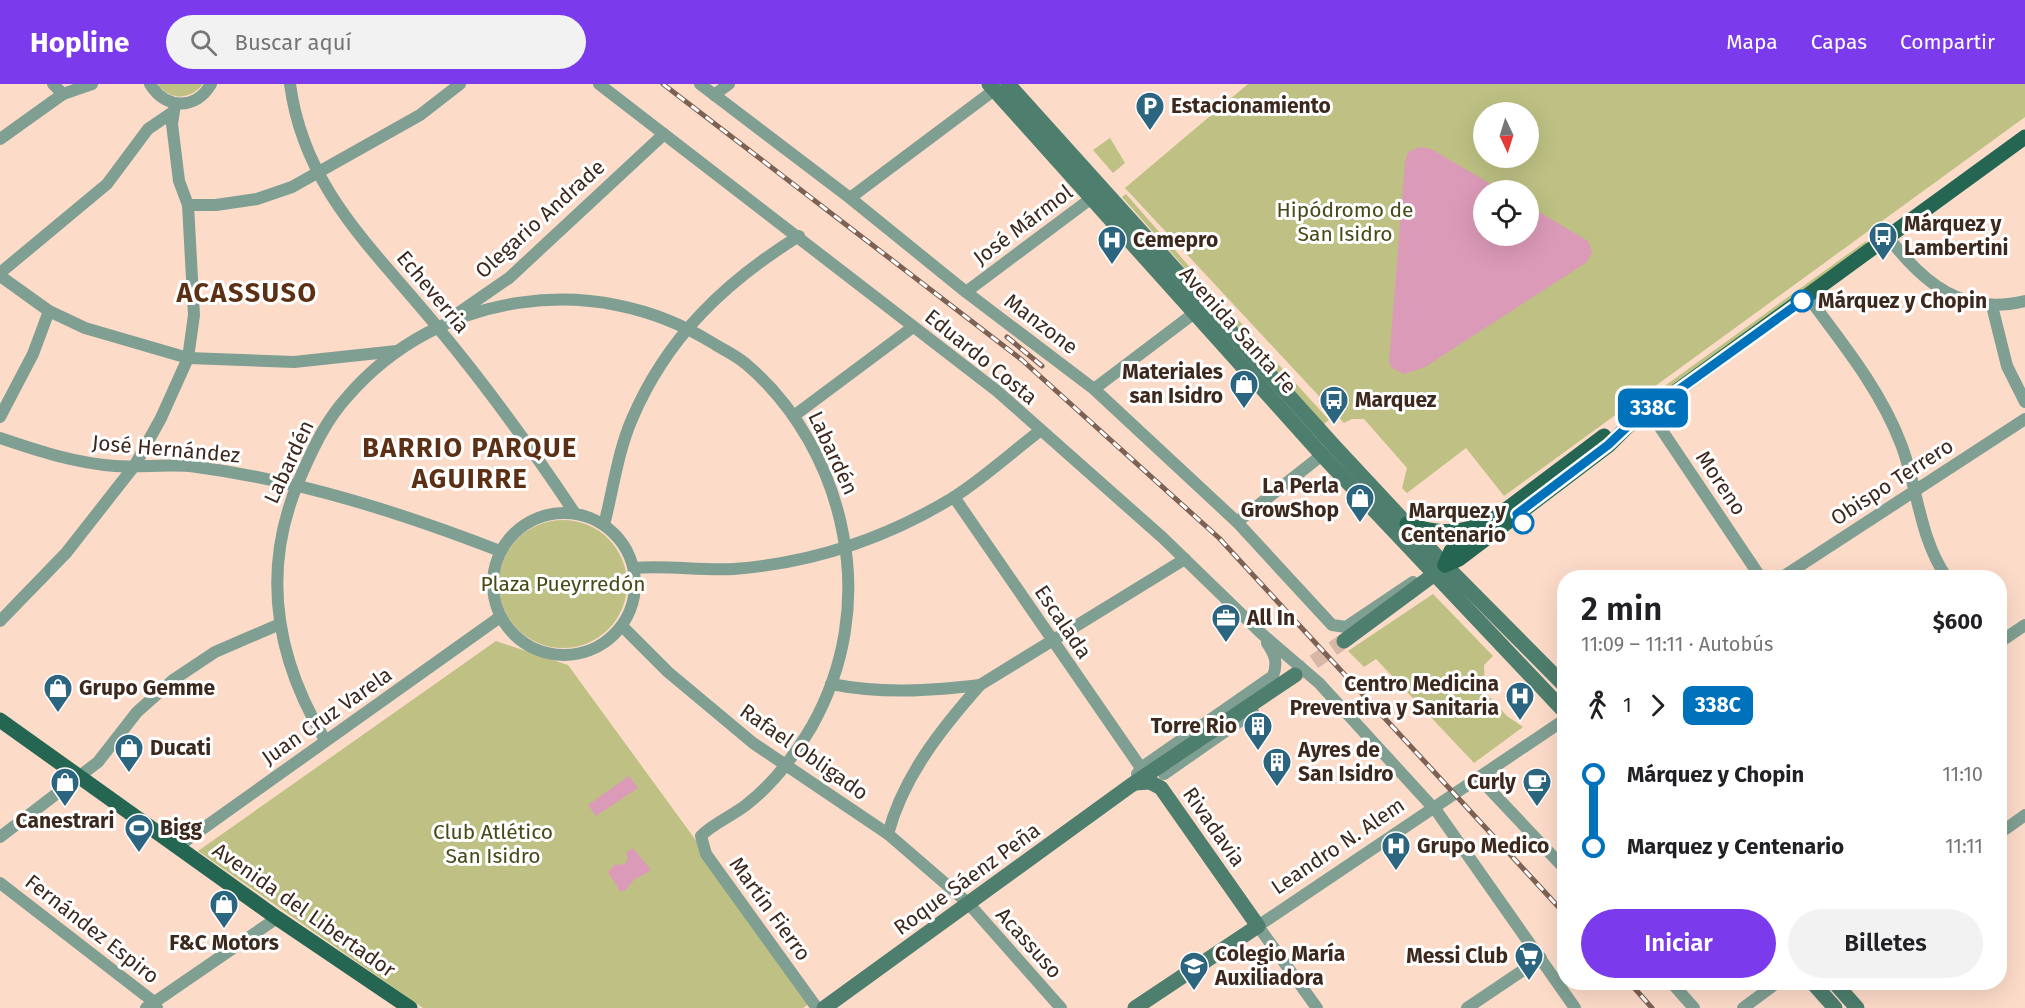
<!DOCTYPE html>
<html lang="es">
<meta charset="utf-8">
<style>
body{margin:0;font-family:"Fira Sans",sans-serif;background:#f2f2f2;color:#202124;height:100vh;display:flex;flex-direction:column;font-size:22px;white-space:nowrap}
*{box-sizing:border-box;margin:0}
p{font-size:20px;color:#757577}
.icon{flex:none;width:33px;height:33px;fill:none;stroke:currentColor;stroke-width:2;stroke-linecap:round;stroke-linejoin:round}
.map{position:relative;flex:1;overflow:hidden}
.details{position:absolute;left:1557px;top:486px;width:450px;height:420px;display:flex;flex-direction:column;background:#fff;border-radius:24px;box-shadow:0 6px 24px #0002}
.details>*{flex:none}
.badge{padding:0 12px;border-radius:9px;font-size:21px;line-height:39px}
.needle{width:39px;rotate:176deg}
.fabs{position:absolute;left:1473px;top:18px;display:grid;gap:12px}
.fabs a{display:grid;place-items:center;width:66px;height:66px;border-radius:50%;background:#fff;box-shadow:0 6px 24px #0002;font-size:30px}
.map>.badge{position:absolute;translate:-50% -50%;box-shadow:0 0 0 3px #fff}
.legs{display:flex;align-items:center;gap:9px;height:66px;padding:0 24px;font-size:20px}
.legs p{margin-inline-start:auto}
.summary{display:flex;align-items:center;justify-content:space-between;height:102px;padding:0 24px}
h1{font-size:33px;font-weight:600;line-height:45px}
.primary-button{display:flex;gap:12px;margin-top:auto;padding:12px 24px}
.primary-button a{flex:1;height:69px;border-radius:36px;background:#7c3aed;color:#fff;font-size:24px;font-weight:600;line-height:69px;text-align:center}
.primary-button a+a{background:#f2f2f2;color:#202124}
ul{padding:0 24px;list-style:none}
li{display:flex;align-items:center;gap:21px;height:72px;font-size:22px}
li i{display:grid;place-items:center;width:9px;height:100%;margin:0 8px;background:currentColor}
li i::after{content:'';width:15px;height:15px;margin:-8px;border:4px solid;border-radius:50%;background:#fff}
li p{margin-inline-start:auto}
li:first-child i{background:linear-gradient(#0000 50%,currentColor 0)}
li:last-child i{background:linear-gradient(currentColor 50%,#0000 0)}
header{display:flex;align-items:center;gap:36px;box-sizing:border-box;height:84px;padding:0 30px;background:#7c3aed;color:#fff}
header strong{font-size:28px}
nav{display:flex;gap:33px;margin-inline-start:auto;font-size:21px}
.search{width:420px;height:54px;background:#f2f2f2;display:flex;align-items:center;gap:15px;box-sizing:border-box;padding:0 21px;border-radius:33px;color:#757577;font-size:22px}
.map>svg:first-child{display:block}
.green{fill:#bec183;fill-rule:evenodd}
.water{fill:#db9ab8}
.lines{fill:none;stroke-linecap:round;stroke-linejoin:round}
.secondary-tunnel{stroke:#d7b7a7;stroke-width:15;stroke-dasharray:15 8;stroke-linecap:butt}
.street{stroke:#809f93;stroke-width:12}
.secondary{stroke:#4e7e6d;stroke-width:15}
.primary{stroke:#256653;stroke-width:15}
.rail-casing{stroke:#7b6254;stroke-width:5}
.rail{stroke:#fff;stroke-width:3;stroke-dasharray:9;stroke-linecap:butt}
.line-1-casing{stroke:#fff;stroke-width:14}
.line-1{stroke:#0072bc;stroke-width:9}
.stop-1-dot{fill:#fff;stroke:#0072bc;stroke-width:3}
.labels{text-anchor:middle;stroke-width:6;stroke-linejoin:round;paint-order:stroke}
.poi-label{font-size:21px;font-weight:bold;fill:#3d281d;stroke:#fff;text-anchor:start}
.park-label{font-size:21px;fill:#484917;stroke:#fff}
.street-label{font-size:21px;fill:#3d281d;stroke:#fff}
.stop-label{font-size:21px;font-weight:bold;fill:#3d281d;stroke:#fff;text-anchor:start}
.district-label{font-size:27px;font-weight:bold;letter-spacing:1.5px;fill:#5b3015;stroke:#fff}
</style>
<header>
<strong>Hopline</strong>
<div class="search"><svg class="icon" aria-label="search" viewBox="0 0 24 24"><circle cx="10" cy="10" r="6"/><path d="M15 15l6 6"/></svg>Buscar aquí</div>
<nav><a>Mapa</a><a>Capas</a><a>Compartir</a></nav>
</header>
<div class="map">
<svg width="2025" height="924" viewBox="0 0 2025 924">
<rect width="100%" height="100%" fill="#fddbc9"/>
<g class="green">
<path d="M158,0H203C191,16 169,17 158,0Z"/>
<path d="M1248,0H2025V33L1504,412L1466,364L1407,409L1402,404L1407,384L1364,335H1352L1344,339L1125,104ZM1484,28H1528V74H1484ZM1484,106H1528V152H1484Z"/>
<polygon points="1110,54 1125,79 1113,89 1093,66"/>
<polygon points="1126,110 1202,197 1199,200 1122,113"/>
<polygon points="1866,157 1867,160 1654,314 1652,311"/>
<polygon points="1232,229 1329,336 1324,340 1227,233"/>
<circle cx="563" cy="500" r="64"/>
<polygon points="1433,510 1493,572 1484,581 1485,608 1507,632 1523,643 1474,679 1376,575 1364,583 1348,567"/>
<polygon points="496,557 568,581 813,917 803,924 423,924 198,767"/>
</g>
<g class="water">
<polygon points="1420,63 1431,65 1501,106 1484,106 1484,152 1528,152 1529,122 1588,157 1592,168 1587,178 1425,283 1404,290 1392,284 1389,278 1405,78 1408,68"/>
<polygon points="629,692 638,704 596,732 588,721"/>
<polygon points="633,764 651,786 634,796 625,807 620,807 608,788 614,781 625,780 628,775 626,769"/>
</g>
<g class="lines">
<polyline class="secondary-tunnel" points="1295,591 1344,557"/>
<g class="street">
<polyline points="53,0 63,10"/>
<path d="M150,0C166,26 196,26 211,0"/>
<path d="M290,0C304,106 375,166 439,245C488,304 532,365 574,428"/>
<polyline points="599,0 997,307 1163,454 1262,550 1319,599 1438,729 1575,924"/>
<polyline points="700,0 850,114 966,208 1094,305 1237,438 1332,541 1346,543 1413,498"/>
<polyline points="714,11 729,0"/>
<polyline points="0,55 63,10 92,0"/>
<polyline points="850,114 1001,1"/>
<polyline points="188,121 216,121 257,115 292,103 420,31 460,0"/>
<path d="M1888,153C1924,200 1963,232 2025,217"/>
<polyline points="0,189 107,100 148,45 173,28"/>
<polyline points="0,192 49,227 85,244 188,274 294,278 397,267"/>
<polyline points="966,208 1097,110"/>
<path d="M1808,213C1842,259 1880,305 1901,360C1918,404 1919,454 1947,494"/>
<polyline points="1992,222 2007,282 2025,318"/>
<polyline points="454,232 509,194 664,50"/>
<polyline points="1094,305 1201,224"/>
<polyline points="1649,327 1761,494"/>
<polyline points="795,331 913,243"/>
<polyline points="0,333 33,270 49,227"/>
<path d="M0,354C38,367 75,379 115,382C142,384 170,379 197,383C302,397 402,429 500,467"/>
<polyline points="954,413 1141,684"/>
<circle cx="564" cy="500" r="71"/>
<polyline points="1237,438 1322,371"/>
<path d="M604,441C613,406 618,367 632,335C667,253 725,198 799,152"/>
<path d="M634,484C667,481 701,487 734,485C812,479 887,454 954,413C984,394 1012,368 1041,346"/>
<polyline points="1781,494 2025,335"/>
<polyline points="0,537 66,469 135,381 161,334 188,274 194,231 188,121 179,97 172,40 175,20"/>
<polyline points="622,542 668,588 753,659 888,750 969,820 1061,924"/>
<polyline points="2000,558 2025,541"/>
<path d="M831,600C882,610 929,607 980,601"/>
<path d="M325,656C275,573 260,486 300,394C313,364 326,336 348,312C439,207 595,186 711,258C722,265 736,271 746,280C796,322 831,385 843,450C856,516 845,583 812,642C795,671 772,701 746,721C732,732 712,740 701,752L706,770L817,924"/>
<path d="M1137,690L1141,684L1273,592C1278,578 1275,571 1267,559"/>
<polyline points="1164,690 1253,628"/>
<polyline points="1478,693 1564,784"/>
<polyline points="2000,749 2025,731"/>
<path d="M888,750C903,693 941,645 980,601L1185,475"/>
<polyline points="0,753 98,678 137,628 173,596 215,568 280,540"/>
<polyline points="177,763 500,533"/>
<polyline points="0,799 154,918 157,924"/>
<polyline points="1671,898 1694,924"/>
<polyline points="146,924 277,834"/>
<polyline points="1317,924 1258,842 1564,636"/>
<polyline points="1467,924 1541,874"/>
<polyline points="1743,924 1778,898"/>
</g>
<g class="secondary">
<polyline points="989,0 1322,371 1564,627"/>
<polyline points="1008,0 1335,363 1445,481 1564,601"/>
<polyline points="1344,557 1440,486"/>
<polyline points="1135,699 1150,698 1161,704 1258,842 1135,924"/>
<polyline points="1812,898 1835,924"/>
<polyline points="1834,898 1857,924"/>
<polyline points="824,924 1130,702 1295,591"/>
</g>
<g class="primary">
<path d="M1407,440C1431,448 1452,451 1477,442"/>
<polyline points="1445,481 1459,475 1609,361 1627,343 2025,53"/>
<polyline points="1445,481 1451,467 1604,352"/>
<polyline points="0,636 277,834 410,924"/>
</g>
<g class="rail-casing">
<g id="rail">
<polyline points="663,0 1022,276 1219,454 1564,829"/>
<polyline points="1007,253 1042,282"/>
<polyline points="1629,898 1652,924"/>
</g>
</g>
<use href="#rail" class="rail"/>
</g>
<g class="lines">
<g class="line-1-casing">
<polyline id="line-1" points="1523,439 1517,430 1608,361 1627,343 1802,217"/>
</g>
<use href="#line-1" class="line-1"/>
</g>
<defs>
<g id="parking-pin" transform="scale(1.5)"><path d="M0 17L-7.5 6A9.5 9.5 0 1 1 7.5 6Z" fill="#2c657f" stroke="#fff"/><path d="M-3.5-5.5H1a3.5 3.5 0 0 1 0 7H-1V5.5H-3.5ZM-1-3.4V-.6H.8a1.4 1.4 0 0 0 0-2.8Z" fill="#fff"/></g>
<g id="bus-pin" transform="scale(1.5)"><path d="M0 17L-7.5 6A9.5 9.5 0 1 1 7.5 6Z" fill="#2c657f" stroke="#fff"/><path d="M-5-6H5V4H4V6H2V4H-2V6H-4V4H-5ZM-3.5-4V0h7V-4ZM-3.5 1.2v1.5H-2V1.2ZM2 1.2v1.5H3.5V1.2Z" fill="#fff"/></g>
<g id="hospital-pin" transform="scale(1.5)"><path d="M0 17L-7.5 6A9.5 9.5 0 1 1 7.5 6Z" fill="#2c657f" stroke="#fff"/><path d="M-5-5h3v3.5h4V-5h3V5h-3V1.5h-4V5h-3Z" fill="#fff"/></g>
<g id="shop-pin" transform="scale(1.5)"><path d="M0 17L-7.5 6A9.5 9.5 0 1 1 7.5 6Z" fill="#2c657f" stroke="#fff"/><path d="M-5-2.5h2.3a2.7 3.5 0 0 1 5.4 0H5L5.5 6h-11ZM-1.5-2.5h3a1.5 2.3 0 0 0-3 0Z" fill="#fff"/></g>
<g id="office-pin" transform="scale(1.5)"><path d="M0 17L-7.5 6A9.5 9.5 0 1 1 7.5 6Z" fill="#2c657f" stroke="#fff"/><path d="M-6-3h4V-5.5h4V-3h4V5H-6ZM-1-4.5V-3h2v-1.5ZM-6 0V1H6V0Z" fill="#fff"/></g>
<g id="building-pin" transform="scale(1.5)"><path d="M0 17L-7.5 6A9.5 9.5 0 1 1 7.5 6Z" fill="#2c657f" stroke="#fff"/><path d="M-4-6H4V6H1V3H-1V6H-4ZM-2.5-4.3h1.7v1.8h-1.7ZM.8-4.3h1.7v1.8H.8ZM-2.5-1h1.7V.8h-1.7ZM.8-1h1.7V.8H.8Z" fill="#fff"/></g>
<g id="cafe-pin" transform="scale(1.5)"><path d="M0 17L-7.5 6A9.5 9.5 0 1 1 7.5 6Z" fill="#2c657f" stroke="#fff"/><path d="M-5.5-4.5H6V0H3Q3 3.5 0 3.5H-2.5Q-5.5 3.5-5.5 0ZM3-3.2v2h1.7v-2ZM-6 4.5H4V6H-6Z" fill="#fff"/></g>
<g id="stadium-pin" transform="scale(1.5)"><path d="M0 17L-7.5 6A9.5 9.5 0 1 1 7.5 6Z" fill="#2c657f" stroke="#fff"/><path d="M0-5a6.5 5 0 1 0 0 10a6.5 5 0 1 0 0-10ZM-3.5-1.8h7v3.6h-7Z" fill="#fff"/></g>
<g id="supermarket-pin" transform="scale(1.5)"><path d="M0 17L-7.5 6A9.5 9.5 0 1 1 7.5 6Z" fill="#2c657f" stroke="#fff"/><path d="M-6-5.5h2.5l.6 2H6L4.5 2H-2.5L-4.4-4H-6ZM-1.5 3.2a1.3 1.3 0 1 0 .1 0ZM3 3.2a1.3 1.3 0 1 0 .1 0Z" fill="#fff"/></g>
<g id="school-pin" transform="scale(1.5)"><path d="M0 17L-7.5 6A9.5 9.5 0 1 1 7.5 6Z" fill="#2c657f" stroke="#fff"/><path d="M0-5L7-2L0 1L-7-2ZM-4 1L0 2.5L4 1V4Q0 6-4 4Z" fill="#fff"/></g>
</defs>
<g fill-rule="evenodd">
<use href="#parking-pin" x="1150" y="22"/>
<use href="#bus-pin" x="1883" y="152"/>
<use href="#hospital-pin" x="1112" y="156"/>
<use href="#shop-pin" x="1244" y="300"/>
<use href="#bus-pin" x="1334" y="316"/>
<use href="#shop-pin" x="1360" y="414"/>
<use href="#office-pin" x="1226" y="534"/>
<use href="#shop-pin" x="58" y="604"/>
<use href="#hospital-pin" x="1520" y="612"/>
<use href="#building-pin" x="1258" y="642"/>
<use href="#shop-pin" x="129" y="664"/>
<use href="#building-pin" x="1277" y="678"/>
<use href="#shop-pin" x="65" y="698"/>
<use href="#cafe-pin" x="1537" y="698"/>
<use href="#stadium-pin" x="139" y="744"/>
<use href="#hospital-pin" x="1396" y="762"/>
<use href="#shop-pin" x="224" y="820"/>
<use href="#supermarket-pin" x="1529" y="872"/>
<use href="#school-pin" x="1194" y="882"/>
</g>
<g class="stop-1-dot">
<circle cx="1802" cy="217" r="10"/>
<circle cx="1523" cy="439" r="10"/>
</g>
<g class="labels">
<g class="poi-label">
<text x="1171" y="29">Estacionamiento</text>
<text x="1904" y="147">Márquez y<tspan x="1904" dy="24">Lambertini</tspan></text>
<text x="1133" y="163">Cemepro</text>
<text x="1223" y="295" text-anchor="end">Materiales<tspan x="1223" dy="24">san Isidro</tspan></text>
<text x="1355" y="323">Marquez</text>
<text x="1339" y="409" text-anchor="end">La Perla<tspan x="1339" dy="24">GrowShop</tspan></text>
<text x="1247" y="541">All In</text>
<text x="1499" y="607" text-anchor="end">Centro Medicina<tspan x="1499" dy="24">Preventiva y Sanitaria</tspan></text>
<text x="79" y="611">Grupo Gemme</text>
<text x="1237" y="649" text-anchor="end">Torre Rio</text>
<text x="150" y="671">Ducati</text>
<text x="1298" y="673">Ayres de<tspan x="1298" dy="24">San Isidro</tspan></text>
<text x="1516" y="705" text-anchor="end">Curly</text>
<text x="65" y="744" text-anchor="middle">Canestrari</text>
<text x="160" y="751">Bigg</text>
<text x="1417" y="769">Grupo Medico</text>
<text x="224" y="866" text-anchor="middle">F&amp;C Motors</text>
<text x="1215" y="877">Colegio María<tspan x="1215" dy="24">Auxiliadora</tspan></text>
<text x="1508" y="879" text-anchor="end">Messi Club</text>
</g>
<g class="park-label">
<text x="1345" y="133">Hipódromo de<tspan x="1345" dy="24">San Isidro</tspan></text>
<text x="563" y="507">Plaza Pueyrredón</text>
<text x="493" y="755">Club Atlético<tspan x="493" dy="24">San Isidro</tspan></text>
</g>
<g class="street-label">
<text transform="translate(540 135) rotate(-42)" y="7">Olegario Andrade</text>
<text transform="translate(1023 141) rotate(-37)" y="7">José Mármol</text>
<text transform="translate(433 208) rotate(50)" y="7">Echeverria</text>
<text transform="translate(1041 240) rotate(37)" y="7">Manzone</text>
<text transform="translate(1238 246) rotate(48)" y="7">Avenida Santa Fe</text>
<text transform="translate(981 273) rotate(39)" y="7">Eduardo Costa</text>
<text transform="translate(166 365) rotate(5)" y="7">José Hernández</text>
<text transform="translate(833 369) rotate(65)" y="7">Labardén</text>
<text transform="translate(289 378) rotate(-65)" y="7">Labardén</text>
<text transform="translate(1892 398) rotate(-33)" y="7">Obispo Terrero</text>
<text transform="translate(1721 399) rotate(56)" y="7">Moreno</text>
<text transform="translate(1063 538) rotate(56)" y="7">Escalada</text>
<text transform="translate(327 632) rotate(-35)" y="7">Juan Cruz Varela</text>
<text transform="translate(804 668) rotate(35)" y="7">Rafael Obligado</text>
<text transform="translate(1214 743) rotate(55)" y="7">Rivadavia</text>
<text transform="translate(1338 762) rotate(-34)" y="7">Leandro N. Alem</text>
<text transform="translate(967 795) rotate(-36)" y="7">Roque Sáenz Peña</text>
<text transform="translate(770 825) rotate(54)" y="7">Martín Fierro</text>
<text transform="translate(304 826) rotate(35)" y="7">Avenida del Libertador</text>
<text transform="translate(92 845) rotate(38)" y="7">Fernández Espiro</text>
<text transform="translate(1029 859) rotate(48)" y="7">Acassuso</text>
</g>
<g class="stop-label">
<text x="1818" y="224">Márquez y Chopin</text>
<text x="1506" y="434" text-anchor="end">Marquez y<tspan x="1506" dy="24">Centenario</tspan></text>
</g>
<g class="district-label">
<text x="247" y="218">ACASSUSO</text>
<text x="470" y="373">BARRIO PARQUE<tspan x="470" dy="31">AGUIRRE</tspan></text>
</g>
</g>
</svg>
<div class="fabs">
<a><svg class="needle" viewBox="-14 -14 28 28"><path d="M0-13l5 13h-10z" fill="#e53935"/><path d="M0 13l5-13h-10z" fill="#757577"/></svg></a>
<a><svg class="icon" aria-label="locate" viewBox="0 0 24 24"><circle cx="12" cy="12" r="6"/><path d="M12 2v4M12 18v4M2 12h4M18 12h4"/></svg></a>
</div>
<b class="badge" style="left:1653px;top:324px;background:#0072bc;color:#fff">338C</b>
<section class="details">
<div class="summary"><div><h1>2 min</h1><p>11:09 – 11:11 · Autobús</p></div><b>$600</b></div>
<div class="legs"><svg class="icon" aria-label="walk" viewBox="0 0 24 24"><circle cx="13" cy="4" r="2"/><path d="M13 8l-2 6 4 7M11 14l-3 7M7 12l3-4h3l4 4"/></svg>1<svg class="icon" aria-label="forward" viewBox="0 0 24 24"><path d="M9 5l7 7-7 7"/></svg><b class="badge" style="background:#0072bc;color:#fff">338C</b></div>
<ul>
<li><i style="color:#0072bc"></i><b>Márquez y Chopin</b><p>11:10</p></li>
<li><i style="color:#0072bc"></i><b>Marquez y Centenario</b><p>11:11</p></li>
</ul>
<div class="primary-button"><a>Iniciar</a><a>Billetes</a></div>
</section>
</div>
